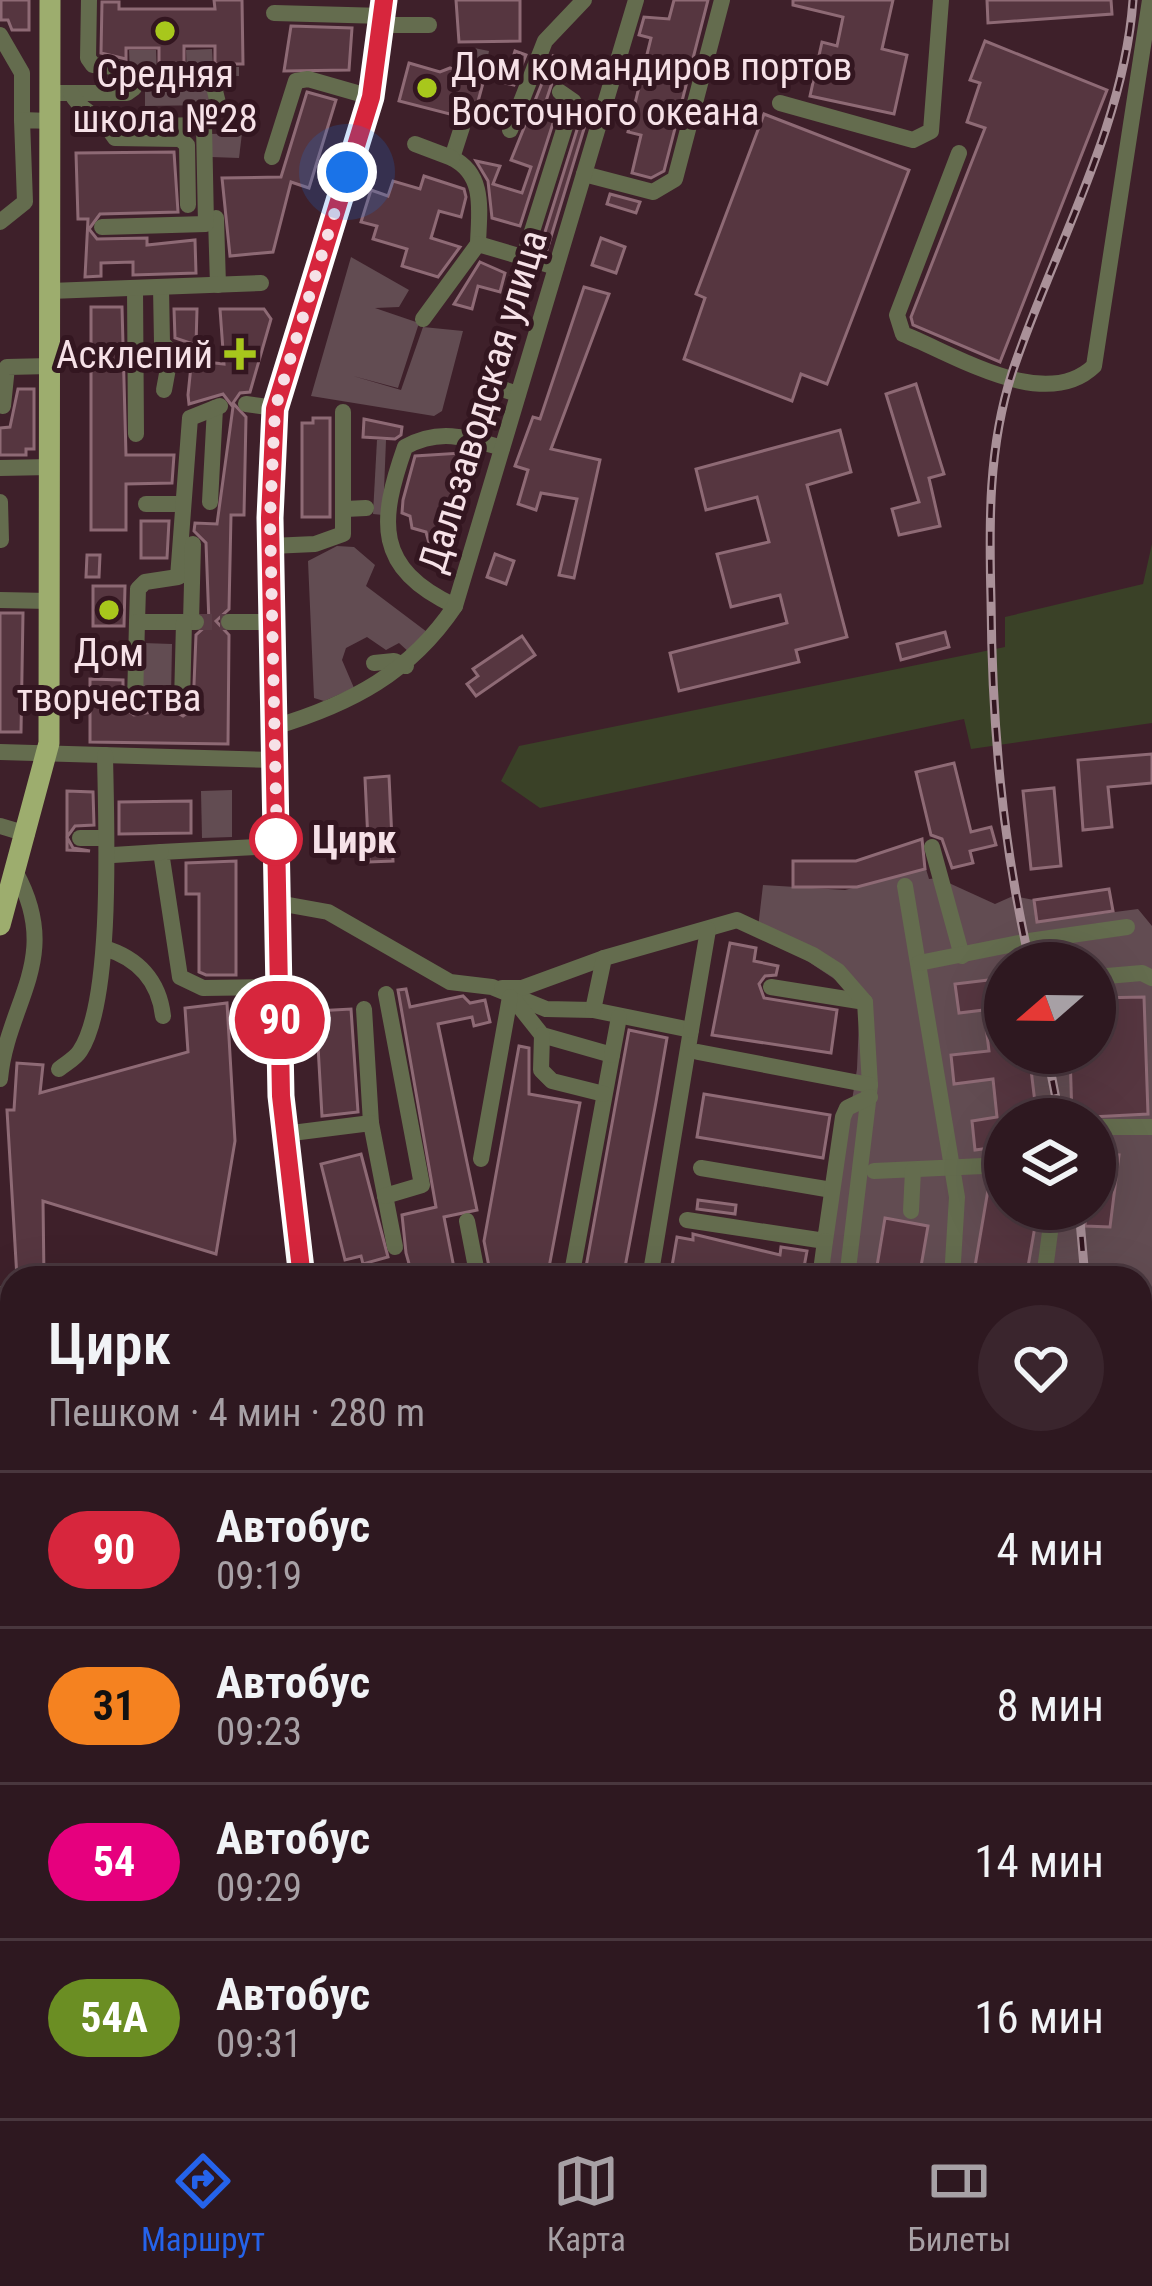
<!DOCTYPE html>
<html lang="ru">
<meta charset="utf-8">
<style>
body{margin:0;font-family:"Roboto Condensed",sans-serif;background:#3a252d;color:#f1f3f6;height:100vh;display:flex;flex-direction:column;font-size:45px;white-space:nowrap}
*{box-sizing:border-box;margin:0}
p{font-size:39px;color:#a7a0a5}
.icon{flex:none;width:66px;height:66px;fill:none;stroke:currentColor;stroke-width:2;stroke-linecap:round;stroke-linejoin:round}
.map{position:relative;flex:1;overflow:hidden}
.sheet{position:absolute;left:0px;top:1266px;width:1152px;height:852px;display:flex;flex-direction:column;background:#2e1820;border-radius:36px 36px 0 0;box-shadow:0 12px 48px #0002,0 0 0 3px #49373e}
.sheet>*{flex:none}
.badge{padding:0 24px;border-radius:39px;font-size:42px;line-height:78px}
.needle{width:78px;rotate:250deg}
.tools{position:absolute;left:984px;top:942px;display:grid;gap:24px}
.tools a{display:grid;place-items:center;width:132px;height:132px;border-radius:50%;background:#2e1820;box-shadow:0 12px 48px #0002,0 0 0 3px #49373e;font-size:60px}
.you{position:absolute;width:60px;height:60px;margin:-30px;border:9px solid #fff;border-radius:50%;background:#1a73e8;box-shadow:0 0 0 18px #1a73e833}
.map>.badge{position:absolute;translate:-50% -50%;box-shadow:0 0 0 6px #fff}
.round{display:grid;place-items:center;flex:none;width:126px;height:126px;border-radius:63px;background:#3a252d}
.headline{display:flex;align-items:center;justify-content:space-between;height:204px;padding:0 48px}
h1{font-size:57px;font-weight:600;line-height:90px}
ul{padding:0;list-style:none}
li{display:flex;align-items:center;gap:36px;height:156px;padding:0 48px;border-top:3px solid #49373e}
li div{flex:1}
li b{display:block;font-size:45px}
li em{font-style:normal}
li .badge{min-width:132px;font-weight:700;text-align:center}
.tab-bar{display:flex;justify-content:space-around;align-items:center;height:168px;border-top:3px solid #49373e;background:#2e1820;font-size:33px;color:#a7a0a5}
.tab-bar a{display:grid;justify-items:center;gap:6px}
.tab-bar .selected{color:#2563eb}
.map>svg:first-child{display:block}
.green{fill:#624c52;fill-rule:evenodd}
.water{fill:#3a4127}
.building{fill:#563640;stroke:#8e6a75;stroke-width:3}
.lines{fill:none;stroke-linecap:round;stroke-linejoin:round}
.minor-tunnel{stroke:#5a3d46;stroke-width:16;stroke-dasharray:16 8;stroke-linecap:butt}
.minor{stroke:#646c4e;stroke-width:16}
.major{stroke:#9dad6e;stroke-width:21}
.rail-casing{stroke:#aa9199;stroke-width:9}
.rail{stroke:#331620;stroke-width:4.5;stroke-dasharray:14;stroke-linecap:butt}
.line-casing{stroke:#fff;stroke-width:27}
.line{stroke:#d7263d;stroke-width:18}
.walk{stroke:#f6e1e7;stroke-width:12;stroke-dasharray:0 21.6}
.poi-dot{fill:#a8c71c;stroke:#331620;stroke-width:4.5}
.stop-dot{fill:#fff;stroke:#d7263d;stroke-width:6}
.labels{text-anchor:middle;stroke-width:10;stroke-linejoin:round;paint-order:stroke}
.poi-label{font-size:39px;fill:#f6e1e7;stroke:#331620}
.street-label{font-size:39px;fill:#f6e1e7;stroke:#331620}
.stop-label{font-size:39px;font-weight:bold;fill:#f6e1e7;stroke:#331620;text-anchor:start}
</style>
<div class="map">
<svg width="1152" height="2118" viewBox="0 0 1152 2118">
<rect width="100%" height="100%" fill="#3e202a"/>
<g class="green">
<polygon points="469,47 489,51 483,81 463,76"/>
<polygon points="212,49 213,67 239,67 239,76 187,76 186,50"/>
<polygon points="129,50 156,50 157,74 130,74"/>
<polygon points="212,81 212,105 145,106 145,82"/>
<polygon points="242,133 239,158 211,157 211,134"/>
<polygon points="351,257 409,290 399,307 375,308 419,323 398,388 353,376 401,390 423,327 463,331 442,411 434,416 311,396"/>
<polygon points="377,440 386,440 383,515 373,514"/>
<polygon points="337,546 354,547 375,565 366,586 427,632 410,653 399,643 386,650 367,637 346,648 342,660 354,688 324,701 314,698 308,561"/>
<polygon points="143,643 172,644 171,695 143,694"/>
<polygon points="232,790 232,837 202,838 201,791"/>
<path d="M926,869L929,879L938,878L995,904L1013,896L1034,900L1038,922L1138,909L1152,926V1712L1149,1707L1140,1712V1278H824L857,1069L860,996L758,928L763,885L845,890ZM1005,963H1095V1053H1005ZM1005,1119H1095V1209H1005Z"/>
<polygon points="1140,2101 1147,2118 1081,2118 1085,2106 1140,2106"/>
<polygon points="433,2106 558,2106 545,2118 434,2118"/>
</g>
<polygon class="water" points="1152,544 1152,723 971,749 964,719 540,808 501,781 519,746 1005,647 1005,617 1143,584"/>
<g class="building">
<polygon points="1,0 29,0 29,30 12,30 8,20 1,20"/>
<polygon points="214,0 242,0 243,64 215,64 215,46 184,46 184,67 159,67 159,48 126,48 126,59 101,53 102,2 119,2 119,9 215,9"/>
<polygon points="456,0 520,0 520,41 459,42"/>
<polygon points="674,0 708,0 664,171 651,178 632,173 641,135 628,132 651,38 639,35 644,17 669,19"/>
<polygon points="793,0 893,0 882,49 907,55 894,114 810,96 822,42 837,46 843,17 793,5"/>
<polygon points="987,0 1111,0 1112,14 988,23"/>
<polygon points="291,26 352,28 349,70 284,71"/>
<polygon points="985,41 1107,90 1000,362 913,325 911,317 985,128 967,122 980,83 970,80"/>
<polygon points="515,51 526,55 514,85 505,83"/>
<polygon points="553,56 560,59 542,113 555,117 520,226 492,218 488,181 476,161 500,166 493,184 522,193 531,167 511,160"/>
<polygon points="409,63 440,72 450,68 483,83 473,120 399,101"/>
<polygon points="307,92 336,100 309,188 291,182 273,252 230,256 222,178 281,177"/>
<polygon points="764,114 909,170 827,384 801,374 792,401 684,359 705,298 696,294"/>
<polygon points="581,117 587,119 547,250 540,248"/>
<polygon points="174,152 178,212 100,214 89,229 97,239 147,238 147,245 195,240 196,273 133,275 133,262 101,263 101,276 85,277 88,219 78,219 76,153"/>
<polygon points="424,176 464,189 466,197 461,217 439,211 431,238 460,247 438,277 402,266 407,249 373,239 377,226 361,222 371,190 388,196 393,181 420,189"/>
<polygon points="610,194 640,202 636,213 607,204"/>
<polygon points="601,238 625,247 616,273 592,265"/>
<polygon points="480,262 505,273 500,292 478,286 472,309 454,304"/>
<polygon points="584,287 609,294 551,449 600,460 574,578 559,575 577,499 541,493 536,510 518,504 528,470 515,466 533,417 540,419"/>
<polygon points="91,307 122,307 126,455 174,455 172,483 126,484 126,530 91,530"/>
<polygon points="174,309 197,309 196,345 175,338"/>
<polygon points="220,309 264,309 271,319 250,392 240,393 233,403 246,417 244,515 231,515 229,609 216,621 229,635 228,744 90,742 90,679 123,680 123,707 134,715 171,709 183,716 193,709 196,635 209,623 206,543 194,531 195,523 217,524 233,407 223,394 189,404 188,395 191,366 197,361 224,364"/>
<polygon points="498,339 515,344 508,368 490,362"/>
<polygon points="916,384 944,474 929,478 940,526 899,535 892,509 919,502 886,394"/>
<polygon points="18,389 34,389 34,449 26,449 26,455 0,455 0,428 10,427"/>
<polygon points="313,418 330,418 330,517 302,517 302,423 313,423"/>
<polygon points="364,419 402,427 401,435 395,439 363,437"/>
<polygon points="840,430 851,472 807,485 847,637 796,650 799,662 679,691 670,653 787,623 780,595 731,607 717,554 769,542 757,497 706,510 696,469"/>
<polygon points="461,453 450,528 444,527 435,565 426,532 412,528 410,516 402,513 403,500 415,456"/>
<polygon points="141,521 169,521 167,558 141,558"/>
<polygon points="495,554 514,561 506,584 487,577"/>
<polygon points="87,555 100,555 99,577 86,577"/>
<polygon points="93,586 125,586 124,626 93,626"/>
<polygon points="0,613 23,613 21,732 0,732"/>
<polygon points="945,632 949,647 901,660 897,644"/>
<polygon points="522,636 535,655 476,696 467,684 478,676 473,669"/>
<polygon points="1152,754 1152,783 1108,787 1112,827 1083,830 1078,760"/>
<polygon points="954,763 971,832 991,827 996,845 970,851 973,863 952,868 942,839 931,835 916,772"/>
<polygon points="389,776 393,861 369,862 365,778"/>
<polygon points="1054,788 1061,866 1031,869 1023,791"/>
<polygon points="67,791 93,792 94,825 75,826 67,837 73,848 90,851 67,850"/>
<polygon points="191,801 191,833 119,834 119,802"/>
<polygon points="922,839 925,869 857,887 793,887 793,861 856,861"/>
<polygon points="236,861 236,975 206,975 199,972 199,894 186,894 186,863"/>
<polygon points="1109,889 1113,911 1037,922 1034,900"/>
<polygon points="730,943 756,948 754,961 778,966 776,975 765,976 759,984 764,998 837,1010 831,1053 712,1035"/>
<polygon points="1005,978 1005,1053 1029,1053 1037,1119 1005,1119 1005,1146 975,1150 972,1121 997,1117 993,1079 954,1084 951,1055 989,1051 984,1010 959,1013 955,984"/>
<polygon points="406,989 410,1007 463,996 470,1003 485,1000 490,1022 474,1026 472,1017 438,1024 477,1210 444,1217 456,1278 413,1278 406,1253 402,1215 436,1207 398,990"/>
<polygon points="1144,997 1148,1114 1072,1118 1070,1053 1095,1053 1095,998"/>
<polygon points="227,1003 235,1141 216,1254 43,1201 44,1278 17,1278 7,1110 14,1110 17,1063 43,1065 40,1093 188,1052 185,1008"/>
<polygon points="351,1009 358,1112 322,1116 316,1011"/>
<polygon points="629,1030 667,1038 656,1102 623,1278 584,1278"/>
<polygon points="519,1046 529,1048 529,1094 580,1103 547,1278 491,1277 484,1241"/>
<polygon points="704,1094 830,1115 823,1158 697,1137"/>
<polygon points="361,1154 388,1257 363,1264 361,1256 345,1260 321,1164"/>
<polygon points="1095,1154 1119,1155 1110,1227 1085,1226 1086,1209 1095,1209"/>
<polygon points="988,1190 1005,1193 1005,1209 1038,1209 1026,1278 973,1278"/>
<polygon points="698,1200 736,1205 735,1214 697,1209"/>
<polygon points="885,1218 928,1226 919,1278 875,1278"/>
<polygon points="693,1234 780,1255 781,1247 807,1251 802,1278 670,1278 677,1237 693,1240"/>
</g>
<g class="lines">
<polyline class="minor-tunnel" points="196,622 229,622"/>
<g class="minor">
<polyline points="274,13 384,16"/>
<polyline points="384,25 429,25"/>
<polyline points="0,35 22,73 22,120"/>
<polyline points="50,93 127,93 134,88 115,67 93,65 88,58 89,0"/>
<path d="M71,93C95,137 161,124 204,125"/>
<polyline points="780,103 913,140 931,131 941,0"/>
<polyline points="103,121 115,138 180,139 187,145 188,205"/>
<path d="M462,127L452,158C486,175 479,211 478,244"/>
<polyline points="510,130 545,41 584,0"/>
<polyline points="415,144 452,158"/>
<path d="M959,153L897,315L903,334C956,355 1045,413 1094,366L1150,0"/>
<polyline points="272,157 296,81 308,79 371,97"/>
<polyline points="584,174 653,192 675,179 722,0"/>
<polyline points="216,218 218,285"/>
<polyline points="0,222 25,202 22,120 50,121"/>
<polyline points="102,227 206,224 204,125 218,103 212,79 128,80"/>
<polyline points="161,287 162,343 171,352 187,354"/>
<polyline points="135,288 136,434"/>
<polyline points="50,291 261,283"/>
<polyline points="512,295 573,101 560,92"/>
<polyline points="423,319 478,244 556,267"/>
<polyline points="486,384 518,394"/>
<polyline points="164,390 171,352"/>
<polyline points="246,404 275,408"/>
<polyline points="3,406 7,367 50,366"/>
<polyline points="0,468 50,467"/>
<polyline points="0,502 1,540"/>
<polyline points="210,502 215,408"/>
<polyline points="146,504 183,504"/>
<polyline points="345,509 366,508"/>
<polyline points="271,546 315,544 343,534 343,412"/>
<polyline points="0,600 49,601"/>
<path d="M455,606C374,568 379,521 405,447C439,428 466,437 502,448"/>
<polyline points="137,622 138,589 145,582 178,577 190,418 220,406"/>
<polyline points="191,622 193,544"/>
<polyline points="229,622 272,622"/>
<polyline points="374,663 394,661 406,666"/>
<polyline points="135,702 137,622 196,622"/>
<polyline points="182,703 184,622"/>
<path d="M274,727C351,704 410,673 455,606L636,0"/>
<polyline points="0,752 275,760"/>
<polyline points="0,826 27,834"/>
<polyline points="80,838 105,838"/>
<polyline points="277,846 161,852 180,977 203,988 280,987"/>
<polyline points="932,847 962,956"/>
<polyline points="113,855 161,852"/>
<polyline points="905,886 957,1197 952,1278"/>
<polyline points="278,903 328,912 450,982 492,987 546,1009 593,1010 691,1030 650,1278"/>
<polyline points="1029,941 1127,927"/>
<path d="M104,948C138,958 159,981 163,1016"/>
<polyline points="919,963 1029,941 1040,963"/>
<polyline points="1095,977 1142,973 1152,978"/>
<polyline points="771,987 865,1002"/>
<polyline points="502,988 522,988 604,958"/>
<polyline points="515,1001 542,1035 612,1055 571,1278"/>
<polyline points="364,1009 371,1123"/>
<polyline points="593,1010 604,958 737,920 813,955 838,971 865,1002 870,1085 847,1278"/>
<polyline points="691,1030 708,930"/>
<polyline points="542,1035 541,1070 552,1081 604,1094"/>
<polyline points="698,1052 870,1085"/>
<polyline points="612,1055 619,1017"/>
<path d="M59,1069C66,1063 75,1059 80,1051C114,1000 106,820 105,755"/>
<path d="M0,1079C7,1002 63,959 16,873"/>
<polyline points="1095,1127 1152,1127"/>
<polyline points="284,1134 371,1123 395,1247"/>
<polyline points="481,1159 510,997"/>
<polyline points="701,1168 832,1190"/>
<polyline points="874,1171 1005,1165"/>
<polyline points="385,1196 422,1185 386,994"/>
<polyline points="911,1211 913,1170"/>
<polyline points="687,1220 825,1241 843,1117 847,1108 870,1097"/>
<polyline points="467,1221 478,1278"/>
<polyline points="820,1278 825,1241"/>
<polyline points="1044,1278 1053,1209"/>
<polyline points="0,1294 5,1313"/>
<polyline points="0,1478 12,1494"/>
<polyline points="0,1623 12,1613"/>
<polyline points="12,1635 7,1640 12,1652"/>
<polyline points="0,1674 12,1688"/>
<polyline points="0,1902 12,1911"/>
<polyline points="12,1922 12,1928"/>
<polyline points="1140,1933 1152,1957"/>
<polyline points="98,2106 104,2118"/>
<polyline points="287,2106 296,2118"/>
<polyline points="374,2106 376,2118"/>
<polyline points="614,2106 623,2118"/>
<polyline points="568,2118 582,2106"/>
</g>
<g class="major">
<polyline points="0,925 49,743 50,0"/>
<polyline points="302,1278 282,1097 270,518 275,408 371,97 384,0"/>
<polyline points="0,1411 12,1426"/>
<polyline points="1140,2080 1152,2089"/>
<polyline points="945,2106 954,2118"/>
<polyline points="408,2118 408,2106"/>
<polyline points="1066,2118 1067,2106"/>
</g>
<g class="rail-casing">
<g id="rail">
<path d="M1030,963C1002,842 992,724 991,600C989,523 988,448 1012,373C1052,252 1124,129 1133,0"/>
<polyline points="1047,1053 1060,1119"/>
<polyline points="1079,1209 1085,1278"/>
<polyline points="1140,1900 1152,1920"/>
</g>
</g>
<use href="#rail" class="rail"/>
</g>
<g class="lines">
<g class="line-casing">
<polyline id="line" points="302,1278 281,1096 270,518 275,409 371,97 384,0"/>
</g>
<use href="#line" class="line"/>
<polyline class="walk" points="276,839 277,846 270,518 275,409 347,172"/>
</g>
<g class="poi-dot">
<circle cx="165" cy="31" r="12"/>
<circle cx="427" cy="88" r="12"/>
<path d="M234 336h12v12h12v12h-12v12h-12v-12h-12v-12h12z"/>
<circle cx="109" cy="610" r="12"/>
</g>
<circle class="stop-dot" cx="276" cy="839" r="24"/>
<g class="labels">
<g class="poi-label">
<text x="451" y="80" text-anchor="start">Дом командиров портов<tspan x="451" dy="45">Восточного океана</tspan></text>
<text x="165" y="87">Средняя<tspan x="165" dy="45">школа №28</tspan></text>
<text x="213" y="368" text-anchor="end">Асклепий</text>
<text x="109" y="666">Дом<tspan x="109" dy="45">творчества</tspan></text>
</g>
<g class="street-label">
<text transform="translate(482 401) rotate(-73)" y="14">Дальзаводская улица</text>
</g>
<g class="stop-label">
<text x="312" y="853">Цирк</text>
</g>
</g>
</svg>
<div class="tools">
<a><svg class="needle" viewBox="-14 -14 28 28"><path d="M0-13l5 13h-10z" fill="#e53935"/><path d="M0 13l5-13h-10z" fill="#a7a0a5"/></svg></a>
<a><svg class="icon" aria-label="layers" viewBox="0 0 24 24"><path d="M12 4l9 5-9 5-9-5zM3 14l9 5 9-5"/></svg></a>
</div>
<div class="you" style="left:347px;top:172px"></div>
<b class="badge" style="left:280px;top:1020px;background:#d7263d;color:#fff">90</b>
<section class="sheet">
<div class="headline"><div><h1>Цирк</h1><p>Пешком · 4 мин · 280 m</p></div><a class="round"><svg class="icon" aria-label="heart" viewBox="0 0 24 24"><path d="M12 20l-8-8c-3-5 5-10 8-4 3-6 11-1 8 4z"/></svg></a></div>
<ul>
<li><span class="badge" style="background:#d7263d;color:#fff">90</span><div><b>Автобус</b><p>09:19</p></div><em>4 мин</em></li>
<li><span class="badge" style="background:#f58220;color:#111">31</span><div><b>Автобус</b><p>09:23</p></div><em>8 мин</em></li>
<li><span class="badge" style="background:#e6007e;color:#fff">54</span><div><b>Автобус</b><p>09:29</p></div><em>14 мин</em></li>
<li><span class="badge" style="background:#6b8e23;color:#fff">54А</span><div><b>Автобус</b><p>09:31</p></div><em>16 мин</em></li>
</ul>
</section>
</div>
<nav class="tab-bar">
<a class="selected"><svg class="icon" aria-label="directions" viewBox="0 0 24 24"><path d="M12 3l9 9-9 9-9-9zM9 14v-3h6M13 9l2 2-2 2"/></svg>Маршрут</a>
<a><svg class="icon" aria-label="map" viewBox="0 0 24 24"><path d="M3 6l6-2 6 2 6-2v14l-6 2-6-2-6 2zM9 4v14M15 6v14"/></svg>Карта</a>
<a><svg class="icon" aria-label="tickets" viewBox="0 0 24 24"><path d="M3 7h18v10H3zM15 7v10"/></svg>Билеты</a>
</nav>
